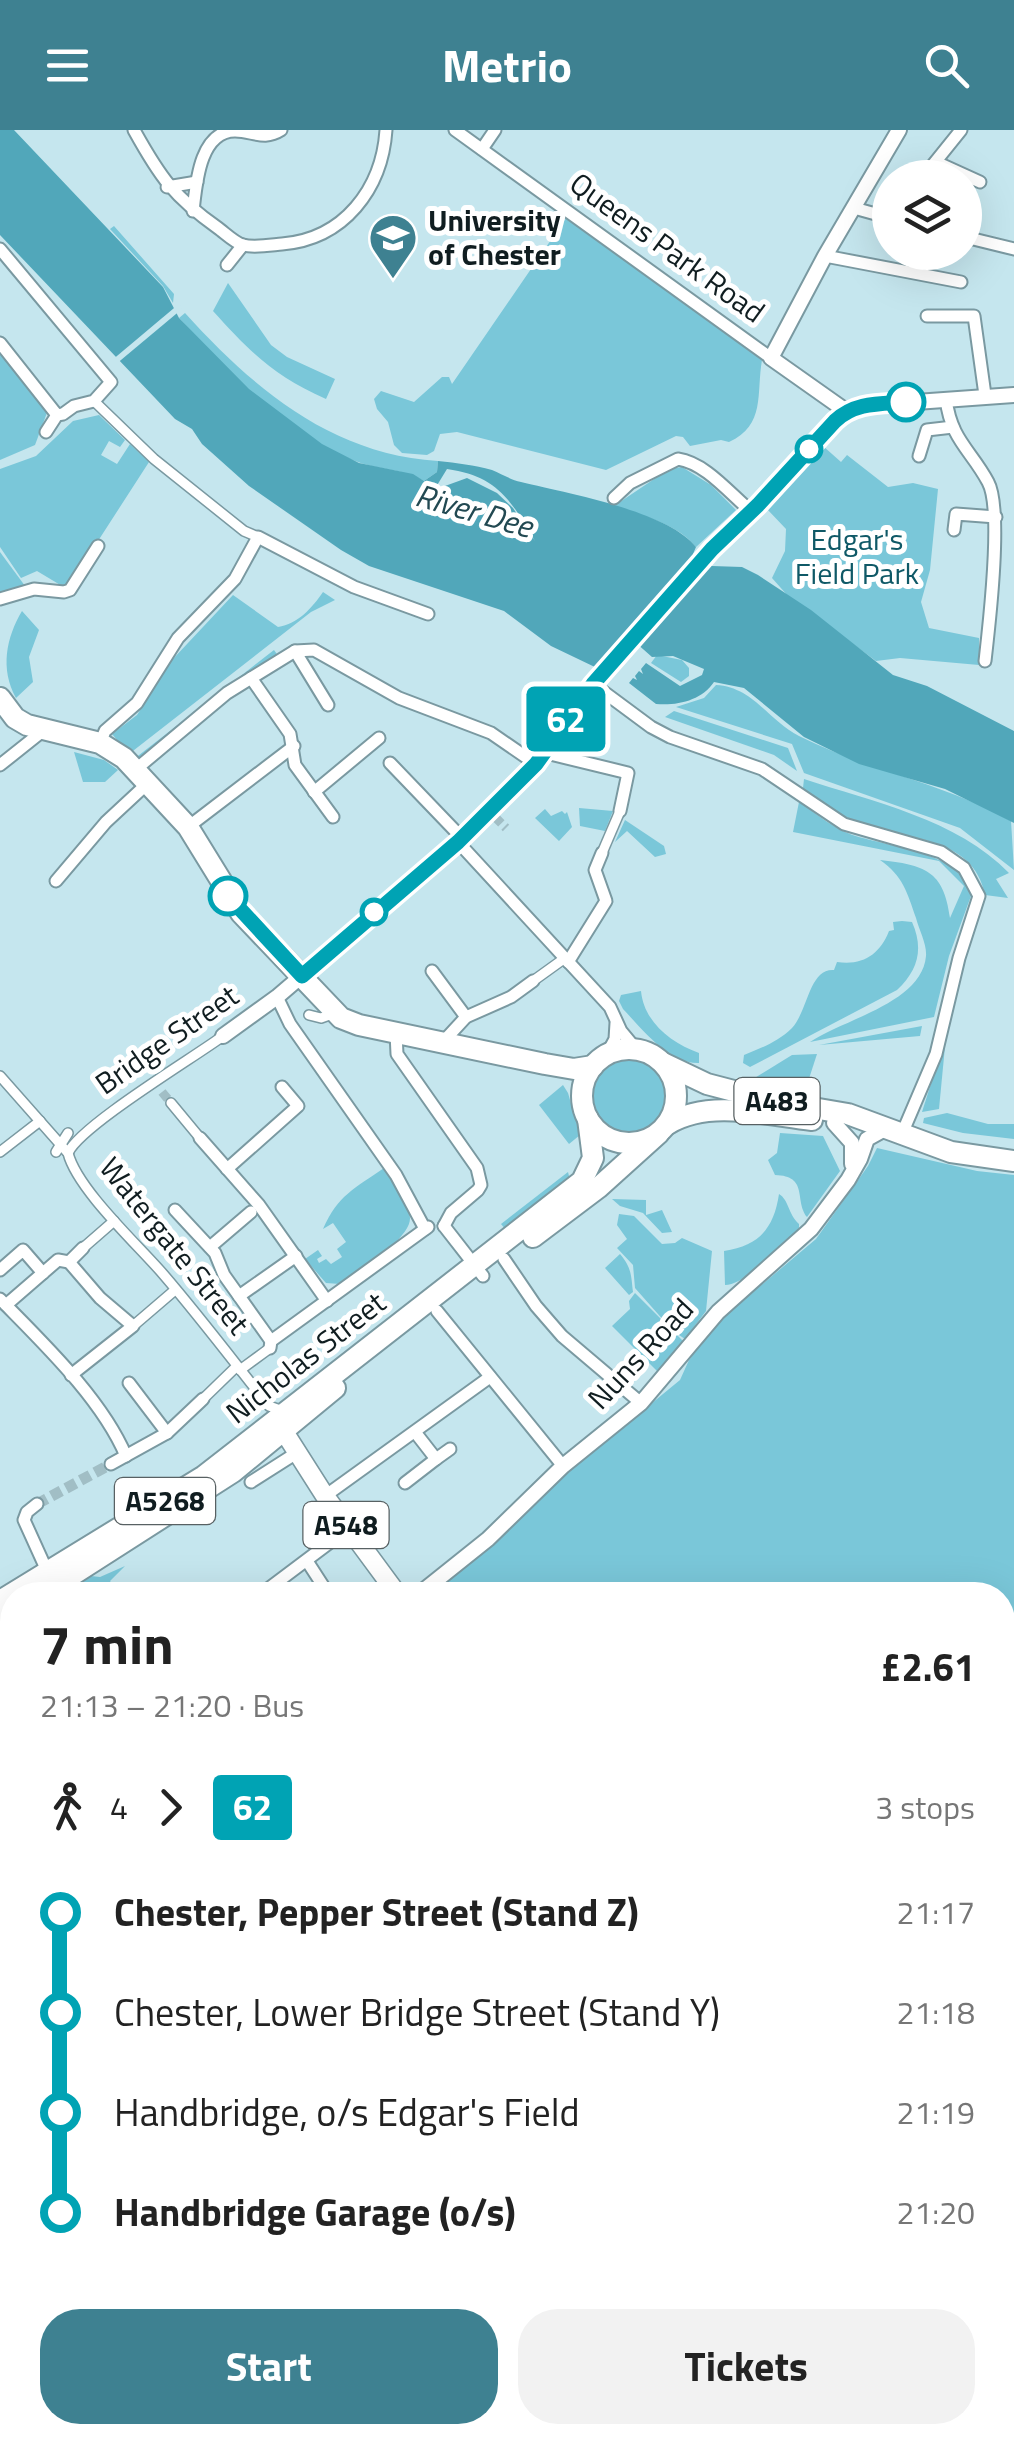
<!DOCTYPE html>
<meta charset="utf-8">
<style>
body{margin:0;font-family:"Titillium Web",sans-serif;background:#f2f2f2;color:#222;height:100vh;display:flex;flex-direction:column;font-size:38px;white-space:nowrap}
*{box-sizing:border-box;margin:0}
p{font-size:32px;color:#767676}
.icon{flex:none;width:55px;height:55px;fill:none;stroke:currentColor;stroke-width:2;stroke-linecap:round;stroke-linejoin:round}
.map{position:relative;flex:1;overflow:hidden}
.details{position:absolute;left:0px;top:1452px;width:1015px;height:862px;display:flex;flex-direction:column;background:#fff;border-radius:40px 40px 0 0;box-shadow:0 10px 40px #0002}
.details>*{flex:none}
.badge{padding:0 20px;border-radius:8px;font-size:35px;line-height:65px}
.fabs{position:absolute;left:872px;top:30px;display:grid;gap:20px}
.fabs a{display:grid;place-items:center;width:110px;height:110px;border-radius:50%;background:#fff;box-shadow:0 10px 40px #0002;font-size:50px}
.map>.badge{position:absolute;translate:-50% -50%;box-shadow:0 0 0 5px #fff}
.legs{display:flex;align-items:center;gap:15px;height:110px;padding:0 40px;font-size:32px}
.legs p{margin-inline-start:auto}
.headline{display:flex;align-items:center;justify-content:space-between;height:170px;padding:0 40px}
h1{font-size:55px;font-weight:700;line-height:75px}
.primary-button{display:flex;gap:20px;margin-top:auto;padding:20px 40px}
.primary-button a{flex:1;height:115px;border-radius:40px;background:#3e8191;color:#fff;font-size:40px;font-weight:700;line-height:115px;text-align:center}
.primary-button a+a{background:#f2f2f2;color:#222}
ul{padding:0 40px;list-style:none}
li{display:flex;align-items:center;gap:35px;height:100px;font-size:38px}
li i{display:grid;place-items:center;width:15px;height:100%;margin:0 12px;background:currentColor}
li i::after{content:'';width:25px;height:25px;margin:-12px;border:8px solid;border-radius:50%;background:#fff}
li p{margin-inline-start:auto}
li:first-child i{background:linear-gradient(#0000 50%,currentColor 0)}
li:last-child i{background:linear-gradient(currentColor 50%,#0000 0)}
header{display:flex;justify-content:space-between;align-items:center;height:130px;padding:0 40px;background:#3e8191;color:#fff;font-size:45px;font-weight:700}
.map>svg:first-child{display:block}
.green{fill:#7ac7d9}
.water{fill:#51a7ba;fill-rule:evenodd}
.pier{fill:#c5e6ee}
.lines{fill:none;stroke-linecap:round;stroke-linejoin:round}
.pedestrian-tunnel{stroke:#a1bec5;stroke-width:9;stroke-dasharray:9 4.5;stroke-linecap:butt}
.minor-tunnel{stroke:#a1bec5;stroke-width:11;stroke-dasharray:11 5.5;stroke-linecap:butt}
.pedestrian-casing{stroke:#7a99a1;stroke-width:12}
.minor-casing{stroke:#7a99a1;stroke-width:15}
.tertiary-casing{stroke:#7a99a1;stroke-width:18}
.primary-casing{stroke:#7a99a1;stroke-width:21}
.trunk-casing{stroke:#7a99a1;stroke-width:24}
.pedestrian{stroke:#fff;stroke-width:9}
.minor{stroke:#fff;stroke-width:11}
.tertiary{stroke:#fff;stroke-width:14}
.primary{stroke:#fff;stroke-width:18}
.trunk{stroke:#fff;stroke-width:20}
.rail-casing{stroke:#475b5f;stroke-width:6}
.rail{stroke:#fff;stroke-width:2.5;stroke-dasharray:8;stroke-linecap:butt}
.line-1-casing{stroke:#fff;stroke-width:22}
.line-1{stroke:#00a3b4;stroke-width:15}
.stop-1-dot{fill:#fff;stroke:#00a3b4;stroke-width:5}
.labels{text-anchor:middle;stroke-width:10;stroke-linejoin:round;paint-order:stroke}
.shield{fill:#fff;stroke:#586163;stroke-width:2.5}
.shield-label{font-size:28px;font-weight:bold;fill:#101d20}
.poi-label{font-size:30px;font-weight:bold;fill:#101d20;stroke:#fff;text-anchor:start}
.street-label{font-size:30px;fill:#101d20;stroke:#fff}
.park-label{font-size:30px;fill:#0f5967;stroke:#fff}
.water-label{font-size:32px;font-style:italic;fill:#224952;stroke:#fff}
</style>
<header><svg class="icon" aria-label="menu" viewBox="0 0 24 24"><path d="M4 6h16M4 12h16M4 18h16"/></svg>Metrio<svg class="icon" aria-label="search" viewBox="0 0 24 24"><circle cx="10" cy="10" r="6"/><path d="M15 15l6 6"/></svg></header>
<div class="map">
<svg width="1014" height="2314" viewBox="0 0 1014 2314">
<rect width="100%" height="100%" fill="#c5e6ee"/>
<g class="green">
<path d="M566,88L762,230C756,264 766,295 729,312L721,310L690,316L683,307L676,306L606,340L457,302L440,304L434,321L427,325L402,323L394,315L388,292L377,279L374,269L381,261L414,272L442,247H449L452,254Z"/>
<polygon points="114,96 174,164 173,173 163,156 110,99"/>
<path d="M228,153L271,215L287,227L335,249L326,269C274,246 250,222 213,181Z"/>
<path d="M185,183C254,259 331,324 438,331L437,342L424,351C404,339 380,340 358,332C287,306 229,242 179,188Z"/>
<polygon points="0,218 48,280 35,315 0,330"/>
<polygon points="99,285 125,310 120,317 109,311 101,325 117,334 130,314 149,332 67,459 37,441 21,448 0,417 0,339 36,326 73,291"/>
<polygon points="823,316 841,332 847,325 888,357 913,353 938,359 930,440 921,472 929,498 979,508 979,535 900,528 876,531 788,466 772,448 785,421 786,399 767,379"/>
<path d="M682,337L711,355L736,380L696,417C678,394 641,385 614,376L669,339Z"/>
<polygon points="0,422 28,460 0,469"/>
<path d="M323,462L335,470L311,482L129,624L112,604L137,585L172,530L233,465L278,497C298,494 312,478 323,462Z"/>
<path d="M22,481L39,500L29,527L33,552L16,568C0,539 6,508 22,481Z"/>
<polygon points="274,520 279,527 137,633 134,629"/>
<polygon points="657,525 682,530 689,538 689,546 681,552 651,533"/>
<path d="M716,555C753,557 768,590 799,606C866,640 944,653 1011,691L1014,740L960,698L804,643L792,614L676,577L704,568Z"/>
<polygon points="674,581 788,618 797,641 774,625 665,587"/>
<polygon points="74,622 104,630 118,640 105,652 83,652"/>
<path d="M804,649C873,672 957,689 1009,743L996,749L1008,768L985,765C974,705 902,710 857,692C837,684 819,672 803,658Z"/>
<path d="M799,672C814,682 828,694 845,702C878,717 967,720 971,766L949,826L934,887L810,912C844,889 922,873 926,826C927,814 919,800 916,788C907,762 903,746 880,730C924,735 944,740 950,788L964,756L939,731L793,702Z"/>
<polygon points="579,678 613,681 605,701 580,696"/>
<polygon points="545,679 551,686 562,681 565,684 567,682 572,697 559,711 535,688"/>
<polygon points="625,690 664,716 666,724 655,727 627,701 615,712"/>
<path d="M902,791L912,792C924,819 918,840 897,860L750,937L743,933L744,925C761,918 778,912 792,898C808,881 809,838 834,840L837,832C863,836 880,824 889,801L894,800L893,792Z"/>
<path d="M641,861C644,892 671,913 699,923V933C669,934 642,899 623,879L619,871L621,865Z"/>
<polygon points="922,896 920,906 819,915"/>
<polygon points="946,906 939,979 922,982"/>
<polygon points="817,924 804,964 753,949 792,925"/>
<circle cx="628" cy="965" r="38"/>
<polygon points="563,955 568,963 580,1005 569,1014 539,975"/>
<polygon points="947,983 988,994 1014,994 1014,1009 963,1003 923,993 924,988"/>
<path d="M780,1003L823,1006L840,1041L807,1087C794,1070 809,1046 775,1045L768,1030L777,1023Z"/>
<polygon points="877,1018 977,1041 1014,1045 1014,1918 1002,1914 1002,1465 429,1465 490,1415 567,1343 680,1250 689,1230 720,1190 816,1109 868,1036"/>
<path d="M384,1038C392,1052 410,1072 410,1088C411,1109 357,1142 340,1154L326,1153L305,1129L318,1120L322,1126L317,1129L319,1133L326,1129L331,1134L342,1127L337,1119L346,1112L333,1093L323,1099C338,1065 354,1059 384,1038Z"/>
<polygon points="568,1042 570,1050 506,1100 501,1094"/>
<path d="M779,1064C789,1070 788,1084 799,1094V1098C786,1115 745,1155 725,1155L724,1121C759,1116 774,1098 779,1064Z"/>
<polygon points="612,1069 646,1070 646,1085 662,1080 672,1102 662,1103 643,1083 620,1076"/>
<polygon points="619,1084 634,1086 662,1114 675,1113 682,1108 712,1121 706,1181 685,1209 673,1201 635,1158 633,1135 617,1118 627,1109 617,1095"/>
<path d="M620,1124C632,1138 631,1146 633,1162L629,1165L605,1138Z"/>
<polygon points="635,1163 683,1211 658,1242 612,1196 630,1179 629,1171"/>
<polygon points="125,1436 110,1451 119,1465 69,1465 68,1462 91,1446 100,1447"/>
<polygon points="0,1796 12,1797 12,1895 0,1890"/>
<polygon points="1002,2046 1014,2046 1014,2314 160,2314 165,2302 1002,2302"/>
<polygon points="12,2251 12,2302 85,2303 81,2314 0,2314 0,2284"/>
</g>
<g class="water">
<path d="M0,0H14L163,157L179,188L249,259L322,314L359,333L413,344L424,351L437,342L438,331C457,333 474,335 492,340C502,344 511,350 521,352C566,363 668,381 696,417L693,424L712,436L742,437L758,445L811,480L893,545L927,556L1014,601V693L945,659L859,634L804,607L744,558L714,552C702,570 678,576 656,574L629,553L633,548L637,550L635,546L639,541L643,544L641,539L646,533L680,556L702,545L704,539L673,526L652,527L635,512L599,539L551,516L504,481L369,436L341,420L249,356L202,314L192,299L175,289L0,105ZM447,339C497,346 511,370 535,411L513,378L497,363L467,348L445,356L442,362L436,357Z"/>
<polygon points="0,1913 12,1938 12,1985 0,1959"/>
<polygon points="1014,1952 1014,2046 1003,2046 1003,1959"/>
<polygon points="85,2303 85,2302 165,2303 160,2314 81,2314"/>
</g>
<polygon class="pier" points="180,173 182,179 115,235 111,231"/>
<g class="lines">
<g class="pedestrian-tunnel">
<polyline points="495,687 506,698"/>
<polyline points="162,962 171,973"/>
</g>
<polyline class="minor-tunnel" points="37,1374 111,1334"/>
<g class="pedestrian-casing">
<g id="pedestrian">
<polyline points="94,271 154,329 244,401 258,407"/>
<polyline points="602,723 620,681"/>
<polyline points="533,851 565,828"/>
<polyline points="309,885 321,888 335,883"/>
<path d="M0,946L68,1023C77,1059 138,1115 163,1144C200,1187 234,1232 269,1276L283,1281"/>
<polyline points="171,973 200,1008"/>
<polyline points="0,1022 40,991"/>
<polyline points="56,1022 68,1003"/>
<path d="M68,1023C80,996 193,928 223,906"/>
<polyline points="83,1118 114,1091"/>
<polyline points="133,1196 175,1160"/>
<polyline points="240,1240 270,1218"/>
<polyline points="203,1269 237,1236"/>
</g>
</g>
<g class="minor-casing">
<g id="minor">
<path d="M134,0C160,47 174,67 218,98C225,103 235,113 243,115C254,118 271,115 282,114C344,109 382,59 386,0"/>
<polyline points="455,0 771,228"/>
<polyline points="482,19 495,0"/>
<polyline points="936,32 980,52"/>
<polyline points="928,41 961,0"/>
<polyline points="167,57 197,52"/>
<polyline points="854,78 890,88"/>
<path d="M193,81C196,56 199,1 235,1C253,1 264,11 281,0"/>
<polyline points="965,107 1014,119"/>
<polyline points="0,119 111,252 94,271 74,276 63,284 57,285 46,302"/>
<polyline points="825,126 961,152"/>
<polyline points="227,135 243,115"/>
<polyline points="927,186 974,186 985,265"/>
<polyline points="0,213 57,285"/>
<path d="M946,269C951,310 971,320 988,352C1003,379 989,496 985,531"/>
<polyline points="919,326 927,300 953,297"/>
<path d="M614,368L630,353L678,329C706,333 731,365 752,382"/>
<polyline points="954,400 956,384 996,387"/>
<polyline points="0,469 34,459 64,462 70,460 98,416"/>
<polyline points="295,521 328,575"/>
<polyline points="251,548 290,604 295,635 333,687"/>
<polyline points="593,554 651,597 670,607 762,639 844,694 941,722 964,738 979,766 959,828 936,924 901,1006"/>
<polyline points="100,613 105,601 137,573 178,508 235,449 258,407 354,457 428,484"/>
<polyline points="546,623 628,643 620,681"/>
<polyline points="390,633 462,708"/>
<polyline points="0,635 44,600"/>
<polyline points="135,640 227,563 295,521 314,520 399,568 491,603 536,634"/>
<polyline points="314,662 379,608"/>
<polyline points="188,697 294,616"/>
<polyline points="458,712 610,877 621,901 636,919"/>
<polyline points="56,751 106,692 148,653"/>
<polyline points="568,832 606,771 595,740 602,723"/>
<polyline points="432,841 466,887"/>
<polyline points="277,867 290,894 396,1045 425,1099"/>
<polyline points="396,903 397,924 477,1038 481,1055 478,1060 451,1083 444,1096"/>
<polyline points="442,913 466,887 511,867 533,851"/>
<polyline points="607,924 615,909 616,893"/>
<polyline points="200,1008 259,1075 327,1171"/>
<polyline points="227,1039 298,976 282,957"/>
<polyline points="175,1080 215,1123 224,1145 271,1211"/>
<polyline points="444,1096 483,1146"/>
<polyline points="210,1117 251,1082"/>
<polyline points="504,1129 536,1176 562,1206 641,1273"/>
<polyline points="69,1132 100,1168 133,1196 71,1245"/>
<polyline points="0,1140 23,1120 43,1143"/>
<polyline points="239,1166 296,1126"/>
<path d="M0,1169C43,1213 102,1269 126,1326"/>
<polyline points="6,1175 58,1130 69,1132 83,1118"/>
<polyline points="437,1181 563,1336"/>
<polyline points="270,1218 271,1211 428,1097"/>
<polyline points="129,1253 167,1303"/>
<polyline points="415,1302 436,1329 450,1319"/>
<polyline points="111,1334 167,1303 203,1269"/>
<polyline points="251,1352 298,1322"/>
<polyline points="405,1353 436,1329"/>
<polyline points="325,1366 490,1247"/>
<polyline points="37,1374 27,1382 24,1390 48,1443"/>
<polyline points="307,1431 329,1465"/>
<polyline points="260,1465 349,1398"/>
<polyline points="0,1553 12,1572"/>
<polyline points="0,1592 12,1581"/>
<polyline points="0,1655 12,1674"/>
<polyline points="0,1752 12,1749"/>
<polyline points="0,2018 7,2014"/>
<polyline points="0,2196 12,2201"/>
</g>
</g>
<g class="tertiary-casing">
<g id="tertiary">
<polyline points="846,281 771,228 825,126 899,0"/>
<polyline points="223,906 277,867 458,712 536,634 593,554 712,419 752,382 846,281 860,276 1014,265"/>
<polyline points="834,993 852,1013 852,1034"/>
<polyline points="418,1465 488,1409 563,1336 641,1273 718,1182 811,1099 848,1050 860,1029 867,1009 885,999"/>
<polyline points="0,1893 12,1901"/>
<polyline points="0,2128 12,2139"/>
</g>
</g>
<g class="primary-casing">
<g id="primary">
<polyline points="276,1289 325,1366 398,1465"/>
<polyline points="0,2266 12,2229"/>
</g>
</g>
<g class="trunk-casing">
<g id="trunk">
<polyline points="0,568 15,588 27,595 100,613 124,628 188,697 241,783 341,888 359,895 545,934 574,939 593,936"/>
<circle cx="629" cy="966" r="47"/>
<polyline points="663,933 707,954 772,971 848,984 951,1022 1014,1031"/>
<path d="M668,994C709,969 766,985 812,990"/>
<polyline points="533,1107 598,1058 659,1003"/>
<polyline points="41,1465 233,1342 335,1258"/>
<polyline points="0,1471 204,1346 582,1051 593,1028 588,989"/>
<polyline points="0,1492 12,1484"/>
</g>
</g>
<use href="#pedestrian" class="pedestrian"/>
<use href="#minor" class="minor"/>
<use href="#tertiary" class="tertiary"/>
<use href="#primary" class="primary"/>
<use href="#trunk" class="trunk"/>
<g class="rail-casing">
<g id="rail">
<polyline points="0,1786 12,1788"/>
<polyline points="1002,1935 1014,1939"/>
</g>
</g>
<use href="#rail" class="rail"/>
</g>
<g class="lines">
<g class="line-1-casing">
<path id="line-1" d="M228,766L302,846L458,712L536,634L593,554L712,419L758,375L835,291C855,272 880,274 906,272"/>
</g>
<use href="#line-1" class="line-1"/>
</g>
<defs>
<g id="university-pin" transform="scale(2.5)"><path d="M0 17L-7.5 6A9.5 9.5 0 1 1 7.5 6Z" fill="#3e8191" stroke="#fff"/><path d="M0-5L7-2L0 1L-7-2ZM-4 1L0 2.5L4 1V4Q0 6-4 4Z" fill="#fff"/></g>
</defs>
<g fill-rule="evenodd">
<use href="#university-pin" x="393" y="108"/>
</g>
<g class="stop-1-dot">
<circle cx="906" cy="272" r="18"/>
<circle cx="809" cy="319" r="12"/>
<circle cx="228" cy="766" r="18"/>
<circle cx="374" cy="782" r="12"/>
</g>
<g class="labels">
<g class="shield">
<rect x="734.5" y="948" width="85" height="46" rx="8"/>
<rect x="115" y="1348" width="100" height="46" rx="8"/>
<rect x="303.5" y="1372" width="85" height="46" rx="8"/>
</g>
<g class="shield-label">
<text x="777" y="981">A483</text>
<text x="165" y="1381">A5268</text>
<text x="346" y="1405">A548</text>
</g>
<g class="poi-label">
<text x="428" y="101">University<tspan x="428" dy="34">of Chester</tspan></text>
</g>
<g class="street-label">
<text transform="translate(667 118) rotate(36)" y="10">Queens Park Road</text>
<text transform="translate(167 910) rotate(-35)" y="10">Bridge Street</text>
<text transform="translate(174 1116) rotate(51)" y="10">Watergate Street</text>
<text transform="translate(641 1224) rotate(-47)" y="10">Nuns Road</text>
<text transform="translate(306 1228) rotate(-38)" y="10">Nicholas Street</text>
</g>
<g class="park-label">
<text x="857" y="420">Edgar's<tspan x="857" dy="34">Field Park</tspan></text>
</g>
<g class="water-label">
<text transform="translate(474 381) rotate(16)" y="11">River Dee</text>
</g>
</g>
</svg>
<div class="fabs">
<a><svg class="icon" aria-label="layers" viewBox="0 0 24 24"><path d="M12 4l9 5-9 5-9-5zM3 14l9 5 9-5"/></svg></a>
</div>
<b class="badge" style="left:566px;top:589px;background:#00a3b4;color:#fff">62</b>
<section class="details">
<div class="headline"><div><h1>7 min</h1><p>21:13 – 21:20 · Bus</p></div><b>£2.61</b></div>
<div class="legs"><svg class="icon" aria-label="walk" viewBox="0 0 24 24"><circle cx="13" cy="4" r="2"/><path d="M13 8l-2 6 4 7M11 14l-3 7M7 12l3-4h3l4 4"/></svg>4<svg class="icon" aria-label="forward" viewBox="0 0 24 24"><path d="M9 5l7 7-7 7"/></svg><b class="badge" style="background:#00a3b4;color:#fff">62</b><p>3 stops</p></div>
<ul>
<li><i style="color:#00a3b4"></i><b>Chester, Pepper Street (Stand Z)</b><p>21:17</p></li>
<li><i style="color:#00a3b4"></i><span>Chester, Lower Bridge Street (Stand Y)</span><p>21:18</p></li>
<li><i style="color:#00a3b4"></i><span>Handbridge, o/s Edgar's Field</span><p>21:19</p></li>
<li><i style="color:#00a3b4"></i><b>Handbridge Garage (o/s)</b><p>21:20</p></li>
</ul>
<div class="primary-button"><a>Start</a><a>Tickets</a></div>
</section>
</div>
